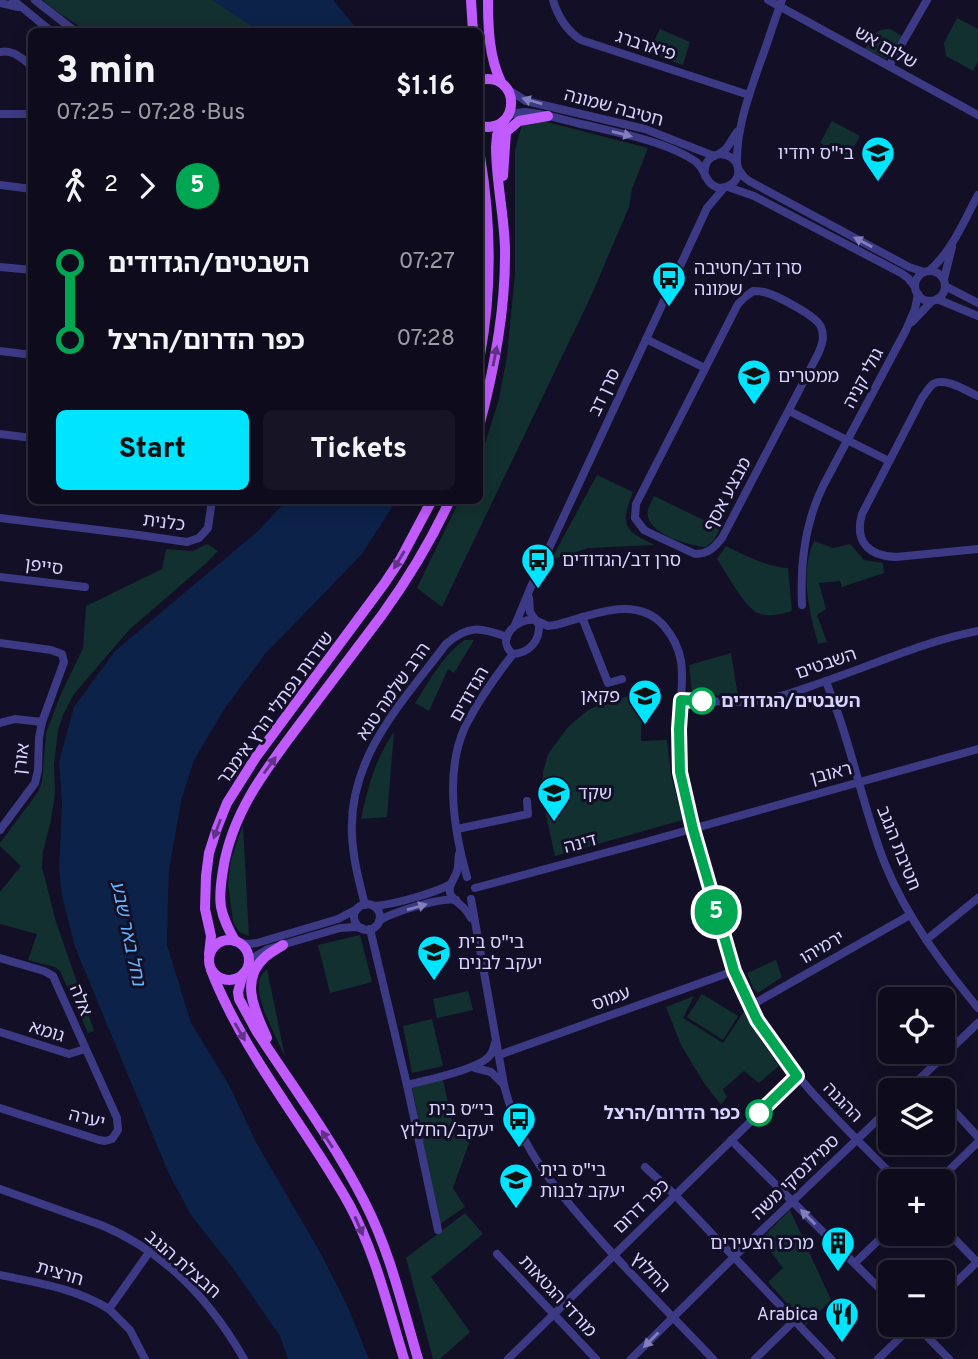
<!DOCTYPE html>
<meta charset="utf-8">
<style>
body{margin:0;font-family:Overpass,"Noto Sans Hebrew",sans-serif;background:#171425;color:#f1f3f6;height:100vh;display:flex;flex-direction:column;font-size:26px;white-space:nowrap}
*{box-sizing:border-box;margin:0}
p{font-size:23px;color:#9b9ba3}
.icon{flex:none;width:38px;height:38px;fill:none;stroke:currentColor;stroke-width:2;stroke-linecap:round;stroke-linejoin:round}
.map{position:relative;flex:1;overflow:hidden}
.details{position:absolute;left:28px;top:28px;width:455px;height:476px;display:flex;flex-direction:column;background:#0e0b1c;border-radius:10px;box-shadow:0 4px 18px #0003,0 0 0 2px #2e2b3b}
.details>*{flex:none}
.badge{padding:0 14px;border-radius:23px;font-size:24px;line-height:46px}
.fabs{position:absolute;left:878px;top:987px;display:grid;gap:14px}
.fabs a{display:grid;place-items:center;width:77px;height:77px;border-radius:10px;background:#0e0b1c;box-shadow:0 4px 18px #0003,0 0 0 2px #2e2b3b;font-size:35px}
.map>.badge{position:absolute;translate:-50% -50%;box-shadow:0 0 0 4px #fff}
.legs{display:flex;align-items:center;gap:10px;height:77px;padding:0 28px;font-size:23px}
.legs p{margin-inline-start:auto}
.summary{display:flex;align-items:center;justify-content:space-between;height:119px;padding:0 28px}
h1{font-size:38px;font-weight:800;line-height:52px}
.button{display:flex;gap:14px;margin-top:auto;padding:14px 28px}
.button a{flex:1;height:80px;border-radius:10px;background:#00e5ff;color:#111;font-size:28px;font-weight:800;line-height:80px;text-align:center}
.button a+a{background:#171425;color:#f1f3f6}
ul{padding:0 28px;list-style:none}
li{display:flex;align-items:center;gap:24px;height:77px;font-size:26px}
li i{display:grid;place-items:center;width:10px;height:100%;margin:0 9px;background:currentColor}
li i::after{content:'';width:18px;height:18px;margin:-9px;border:5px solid;border-radius:50%;background:#0e0b1c}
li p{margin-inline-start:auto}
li:first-child i{background:linear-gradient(#0000 50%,currentColor 0)}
li:last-child i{background:linear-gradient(currentColor 50%,#0000 0)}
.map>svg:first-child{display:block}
.green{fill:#12302f}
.water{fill:#0c2248}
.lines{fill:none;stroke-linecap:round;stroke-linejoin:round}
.minor{stroke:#3d3a85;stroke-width:8}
.major{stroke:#c25bff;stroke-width:10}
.oneway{fill:#837fbc}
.oneway2{fill:#623188}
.line-1-casing{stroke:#fff;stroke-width:16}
.line-1{stroke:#00a651;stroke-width:10}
.stop-1-dot{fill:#fff;stroke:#00a651;stroke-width:3.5}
.labels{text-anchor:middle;stroke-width:6;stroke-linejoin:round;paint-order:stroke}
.street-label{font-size:18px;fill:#d9d4ff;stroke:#130f26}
.poi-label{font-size:18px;fill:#d9d4ff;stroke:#130f26;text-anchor:start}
.stop-label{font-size:18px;font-weight:bold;fill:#d9d4ff;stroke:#130f26;text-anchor:start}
.water-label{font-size:19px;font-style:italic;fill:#62b6ff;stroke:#130f26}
</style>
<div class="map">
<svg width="978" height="1359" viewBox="0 0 978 1359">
<rect width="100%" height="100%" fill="#130f26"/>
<g class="green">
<polygon points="43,0 243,0 296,31 87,31 57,12"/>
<polygon points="957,18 978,29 978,62 973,71 946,56 944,43"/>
<polygon points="660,29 690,42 683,65 648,53"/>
<path d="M886,29H890L902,36L887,59L865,49C870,40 874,30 886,29Z"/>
<polygon points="543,121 648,148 632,189 629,207 592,294 442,607 417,588 459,501 480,500 480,457 484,447 499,399 507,356 515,274 515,150 522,124"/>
<polygon points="832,121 860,136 847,158 820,143"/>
<path d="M597,475L633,492C629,503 621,520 630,530C635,536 647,541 654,545L588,548L551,560Z"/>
<path d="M654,496L720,528L714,540L706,547C690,546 652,535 648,517C646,510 651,503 654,496Z"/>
<path d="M814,541L833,548L850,544L864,560L883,563L884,573L842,587L840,581L819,583L826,609L817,615L827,642L818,644C810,611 799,575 814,541Z"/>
<polygon points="207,544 218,551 204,565 129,630 74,694 63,715 58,731 54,764 55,793 51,820 43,852 42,867 56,922 94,1031 88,1033 60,971 55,967 28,960 37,934 0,924 0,892 21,866 0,846 0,843 38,792 42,782 46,733 61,694 83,648 86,606 162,569 166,549 193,551"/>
<path d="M726,546C746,556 765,566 788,568L792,611C781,614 769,618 758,613C745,608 726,572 717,559Z"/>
<path d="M465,640H474L454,673L448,669L429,711L415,703C430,681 443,654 465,640Z"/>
<polygon points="731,653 738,696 702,695 692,693 689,665"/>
<polygon points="642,693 641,741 667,740 671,775 683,820 555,856 542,797 543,772 548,754 568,727 588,710 611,700"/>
<path d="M394,732L387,817L361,819C368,786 375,760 394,732Z"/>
<polygon points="243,825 249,936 239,932 233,921 228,884 231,860"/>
<polygon points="360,935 372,982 330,993 318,945"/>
<polygon points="776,960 782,977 758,993 753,988 747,973"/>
<path d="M267,969L285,1057C277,1038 253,997 260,978C261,975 264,972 267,969Z"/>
<polygon points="468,991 473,1010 437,1018 433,999"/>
<polygon points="702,994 738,1016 723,1040 687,1017"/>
<polygon points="694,996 683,1018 723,1043 745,1010 760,1039 779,1066 759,1083 744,1071 723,1089 727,1097 721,1105 704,1083 681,1045 666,1007"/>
<polygon points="432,1019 443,1066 412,1073 403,1026"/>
<polygon points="443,1080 455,1134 474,1129 453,1188 465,1207 440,1224 412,1087"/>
<polygon points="790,1210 831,1300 806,1325 768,1282 783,1268 761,1239"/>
<polygon points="465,1213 483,1234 431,1277 470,1332 440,1359 433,1359 406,1258"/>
</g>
<g class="water">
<polygon points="212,0 333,0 359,31 250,31 253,27"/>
<polygon points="286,501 396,501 362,554 266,653 225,708 194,760 181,801 169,870 168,898 167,945 191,1023 229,1085 257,1144 321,1254 347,1305 369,1359 288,1359 280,1336 235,1271 191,1215 169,1174 75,947 62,896 59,868 62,804 59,762 74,707 115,651 258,531"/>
</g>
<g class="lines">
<g class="minor">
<polyline points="13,0 52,32"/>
<polyline points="35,0 76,32"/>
<path d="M553,0C558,17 566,30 581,40L749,95"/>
<polyline points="768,0 978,115"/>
<polyline points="0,3 18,7"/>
<path d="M0,52C13,49 22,59 32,66"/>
<polyline points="889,66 927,0"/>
<polyline points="507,89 526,101 645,129 714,156"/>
<polyline points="0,114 32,114"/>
<path d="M508,115C514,114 518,112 524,112C542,113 560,119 577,123C614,132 663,140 695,161C707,170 703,183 719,188C745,187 745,155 719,154C708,157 703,165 705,176"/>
<polyline points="719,154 726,149 737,132"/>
<path d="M737,164C736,129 749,95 760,63C768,42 774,21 782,0"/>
<polyline points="738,169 744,177 749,181 909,267 924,272"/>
<polyline points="0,185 32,189"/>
<polyline points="728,187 754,196 901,273 908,278 915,287"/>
<polyline points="0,267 32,270"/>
<circle cx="930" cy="286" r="15"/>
<path d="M929,271C952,251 964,221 978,195"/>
<polyline points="944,279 952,247"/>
<polyline points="945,286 978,303"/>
<path d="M753,291C757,291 760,291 764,292C776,295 817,316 821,327C825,337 822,345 818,354L722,538C714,548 708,554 695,554L650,533L644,530L635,518L636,504L738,304L745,297Z"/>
<polyline points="937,299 978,316"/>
<polyline points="912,322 932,301"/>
<polyline points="646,339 705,368"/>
<polyline points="0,351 32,355"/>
<path d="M978,396C966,391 947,377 933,384C929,387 925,394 922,398L862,514C854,542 869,556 896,557L978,549"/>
<polyline points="789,411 889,461"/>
<polyline points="0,434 32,438"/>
<polyline points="0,518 139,535 187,542 199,538 208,528 212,500"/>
<polyline points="0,577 85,587"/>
<path d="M802,605C800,564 805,523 823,486L906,330L915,309L918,294"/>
<polyline points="582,617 608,683 622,679"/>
<path d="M537,621L548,626L555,625C589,617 635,593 664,626C688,654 682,679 680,712C678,732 677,755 681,775C687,813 699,851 710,888C722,932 733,978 756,1018C793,1080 848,1130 898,1181"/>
<polyline points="515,625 530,589 707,208 724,188"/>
<polyline points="0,643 51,650 62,654 64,662 42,722 39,738 38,770 35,783 0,830"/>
<path d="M513,654C529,653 540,641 539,625L530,612L529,598"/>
<path d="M513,654C495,640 516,617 535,620"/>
<path d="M826,681C832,698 839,715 844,732C858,776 868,821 885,864C907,918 941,963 978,1008"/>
<path d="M681,700C708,701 736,704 762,700C780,698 797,691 814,685C869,667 921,642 978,631"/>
<polyline points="0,723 15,719 42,722"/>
<polyline points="457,829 528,814 527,801"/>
<path d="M459,854C458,859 459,865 457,871C455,879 445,888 452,897C459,905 465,906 471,918"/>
<path d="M467,877C454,831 444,773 465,727C478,701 495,677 513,654"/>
<polyline points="475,888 649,841 978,749"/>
<path d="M471,899L504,1085C520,1151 559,1193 602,1242C638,1282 676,1320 713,1359"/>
<circle cx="367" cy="917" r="13"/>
<path d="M365,905C359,881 353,859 352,835C348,757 402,703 446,644C468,625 480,627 507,637"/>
<path d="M374,906C392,905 435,893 451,884"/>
<path d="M379,921C392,912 442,897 456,900"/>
<path d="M370,929L407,1085C426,1080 482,1069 491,1054C493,1051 494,1047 495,1043"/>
<polyline points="926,940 978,898"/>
<polyline points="238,943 248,944 257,943 338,919 357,909"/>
<polyline points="0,958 44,971 53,976 117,1118 118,1130 112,1139 105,1141 99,1140 0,1108"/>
<polyline points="248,965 251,959 268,949 340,928 355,927 362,928"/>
<polyline points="750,1006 910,915"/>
<polyline points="0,1032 69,1054 85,1049"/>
<polyline points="499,1055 734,971"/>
<polyline points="475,1068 491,1072 504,1085"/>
<polyline points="923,1076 936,1090"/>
<polyline points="407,1085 438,1230"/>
<polyline points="908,1090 978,1023"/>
<polyline points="943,1099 978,1137"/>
<polyline points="731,1140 891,1300"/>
<polyline points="645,1167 675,1195 831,1359"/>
<polyline points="938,1181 978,1142"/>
<path d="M0,1189L101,1225C164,1251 211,1301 244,1359"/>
<polyline points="943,1227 978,1263"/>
<polyline points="497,1254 596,1359"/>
<polyline points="855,1263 891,1228"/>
<path d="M0,1275C38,1283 75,1288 109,1309L150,1251"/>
<polyline points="943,1295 978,1261"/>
<polyline points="109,1309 130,1330 145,1359"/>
<polyline points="916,1325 949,1359"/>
<polyline points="508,1359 797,1076"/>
<polyline points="631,1359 734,1257 891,1107"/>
<polyline points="755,1359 794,1321"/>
<polyline points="878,1359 913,1325"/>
</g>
<g class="major">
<polyline points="471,0 473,32"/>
<path d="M488,0C488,28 489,57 501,82"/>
<path d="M480,80C522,71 521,135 480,126"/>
<path d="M480,156C491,222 492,290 480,355"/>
<polyline points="503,176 506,132 519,121 548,116"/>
<path d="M480,423C495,366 506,308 505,248C504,214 496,181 496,147L497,135L503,122"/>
<circle cx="229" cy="960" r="20"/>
<path d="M235,941C229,930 223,919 221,907C219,895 221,882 223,870C232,810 270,764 305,717C331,683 356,649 382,615C408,579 431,541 450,500"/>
<polyline points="209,954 211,936 205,909 206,876 209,853 217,828 227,803 256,757 384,584 400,560 432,500"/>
<path d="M211,970C244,1055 305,1125 349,1204C375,1252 388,1307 404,1359"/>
<path d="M243,974L238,992L239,999L257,1032C293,1087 334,1142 364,1201C390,1251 402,1305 418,1359"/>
<path d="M267,1038C256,1013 239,981 264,958C269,953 277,949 283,945"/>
</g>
</g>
<defs><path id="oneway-solid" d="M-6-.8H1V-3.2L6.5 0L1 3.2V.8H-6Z" transform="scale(1.75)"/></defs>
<g class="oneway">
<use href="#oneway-solid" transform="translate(532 101) rotate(-164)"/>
<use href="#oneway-solid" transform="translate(622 134) rotate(14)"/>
<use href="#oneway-solid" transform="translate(863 242) rotate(-152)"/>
<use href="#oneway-solid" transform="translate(417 907) rotate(-16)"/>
<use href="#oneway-solid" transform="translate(808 1217) rotate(-135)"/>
<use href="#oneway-solid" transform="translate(651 1340) rotate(135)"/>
</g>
<g class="oneway2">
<use href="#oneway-solid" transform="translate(495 356) rotate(-79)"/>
<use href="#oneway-solid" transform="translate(399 560) rotate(121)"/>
<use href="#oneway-solid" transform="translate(270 765) rotate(-54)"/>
<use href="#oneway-solid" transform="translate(217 829) rotate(110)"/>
<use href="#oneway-solid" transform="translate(240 1032) rotate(60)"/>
<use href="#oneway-solid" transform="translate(327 1139) rotate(-123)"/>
<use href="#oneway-solid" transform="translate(359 1226) rotate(66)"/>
</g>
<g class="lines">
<g class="line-1-casing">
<polyline id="line-1" points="702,701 681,700 679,729 680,772 693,829 734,971 757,1020 797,1076 759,1113"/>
</g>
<use href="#line-1" class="line-1"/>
</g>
<defs>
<g id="school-pin" transform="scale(1.75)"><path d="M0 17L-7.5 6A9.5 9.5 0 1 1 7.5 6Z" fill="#00e5ff" stroke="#130f26"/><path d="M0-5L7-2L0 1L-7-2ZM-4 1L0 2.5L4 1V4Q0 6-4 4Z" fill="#111"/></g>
<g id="bus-pin" transform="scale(1.75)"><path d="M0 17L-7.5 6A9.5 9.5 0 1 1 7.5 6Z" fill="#00e5ff" stroke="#130f26"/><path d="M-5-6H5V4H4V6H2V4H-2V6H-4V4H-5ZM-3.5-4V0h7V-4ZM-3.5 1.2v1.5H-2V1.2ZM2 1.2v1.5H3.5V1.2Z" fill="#111"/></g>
<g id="building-pin" transform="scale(1.75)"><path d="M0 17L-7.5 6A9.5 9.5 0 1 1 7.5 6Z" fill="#00e5ff" stroke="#130f26"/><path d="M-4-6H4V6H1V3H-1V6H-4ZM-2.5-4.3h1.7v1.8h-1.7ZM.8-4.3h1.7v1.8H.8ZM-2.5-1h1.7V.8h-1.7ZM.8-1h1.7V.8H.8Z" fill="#111"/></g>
<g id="restaurant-pin" transform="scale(1.75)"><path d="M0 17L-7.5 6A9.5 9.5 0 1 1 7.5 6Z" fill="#00e5ff" stroke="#130f26"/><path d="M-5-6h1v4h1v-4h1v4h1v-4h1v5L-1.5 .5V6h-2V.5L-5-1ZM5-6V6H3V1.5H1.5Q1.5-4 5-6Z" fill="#111"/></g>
</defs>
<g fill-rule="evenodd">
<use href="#school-pin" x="878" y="153"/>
<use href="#bus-pin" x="669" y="278"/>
<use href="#school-pin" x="754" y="376"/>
<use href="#bus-pin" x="538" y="560"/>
<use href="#school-pin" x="645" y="696"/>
<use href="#school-pin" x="554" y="793"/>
<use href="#school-pin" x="434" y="952"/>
<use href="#bus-pin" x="519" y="1119"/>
<use href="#school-pin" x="516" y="1180"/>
<use href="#building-pin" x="838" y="1243"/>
<use href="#restaurant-pin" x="842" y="1314"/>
</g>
<g class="stop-1-dot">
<circle cx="702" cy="701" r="12"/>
<circle cx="759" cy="1113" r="12"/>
</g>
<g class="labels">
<g class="street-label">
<text transform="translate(646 45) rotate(18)" y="6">פיארברג</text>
<text transform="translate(886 47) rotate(29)" y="6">שלום אש</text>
<text transform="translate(614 107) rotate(15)" y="6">חטיבה שמונה</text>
<text transform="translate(863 378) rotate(-62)" y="6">גולי קניה</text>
<text transform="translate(604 392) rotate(-65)" y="6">סרן דב</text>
<text transform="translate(727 494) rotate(-62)" y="6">מבצע אסף</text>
<text transform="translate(164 522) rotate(7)" y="6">כלנית</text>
<text transform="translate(44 566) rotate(7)" y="6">סייפן</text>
<text transform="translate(826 663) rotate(-19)" y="6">השבטים</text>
<text transform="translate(393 691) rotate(-55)" y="6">הרב שלמה טנא</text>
<text transform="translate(469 694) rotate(-60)" y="6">הגדודים</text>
<text transform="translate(275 708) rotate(-54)" y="6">שדרות נפתלי הרץ אימבר</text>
<text transform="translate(21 759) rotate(-83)" y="6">אורן</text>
<text transform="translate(831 773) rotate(-14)" y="6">ראובן</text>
<text transform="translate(580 843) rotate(-15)" y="6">דינה</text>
<text transform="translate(899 848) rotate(68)" y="6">חטיבת הנגב</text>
<text transform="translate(822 947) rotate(-30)" y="6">ירמיהו</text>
<text transform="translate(611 998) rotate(-20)" y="6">עמוס</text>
<text transform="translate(81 1000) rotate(68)" y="6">אלה</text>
<text transform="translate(47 1031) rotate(17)" y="6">גומא</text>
<text transform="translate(843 1102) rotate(46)" y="6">ההגנה</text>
<text transform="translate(87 1118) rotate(14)" y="6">יערה</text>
<text transform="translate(795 1177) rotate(-44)" y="6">סמילנסקי משה</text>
<text transform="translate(641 1206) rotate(-44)" y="6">כפר דרום</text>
<text transform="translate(183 1264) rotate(41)" y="6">חבצלת הנגב</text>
<text transform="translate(651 1272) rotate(46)" y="6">החלוץ</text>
<text transform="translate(60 1273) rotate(16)" y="6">חרצית</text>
<text transform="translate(558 1296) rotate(47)" y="6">מורדי הגטאות</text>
</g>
<g class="poi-label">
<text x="854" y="159" text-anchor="end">בי"ס יחדיו</text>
<text x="694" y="274">סרן דב/חטיבה<tspan x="694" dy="21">שמונה</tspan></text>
<text x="778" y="382">ממטרים</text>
<text x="562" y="566">סרן דב/הגדודים</text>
<text x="620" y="702" text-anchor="end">פקאן</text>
<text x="578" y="799">שקד</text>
<text x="458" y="948">בי"ס בית<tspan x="458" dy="21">יעקב לבנים</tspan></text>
<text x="494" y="1115" text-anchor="end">בי״ס בית<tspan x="494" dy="21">יעקב/החלוץ</tspan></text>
<text x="540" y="1176">בי"ס בית<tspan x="540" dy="21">יעקב לבנות</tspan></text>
<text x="814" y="1249" text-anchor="end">מרכז הצעירים</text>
<text x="818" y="1320" text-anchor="end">Arabica</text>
</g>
<g class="stop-label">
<text x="721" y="707">השבטים/הגדודים</text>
<text x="740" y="1119" text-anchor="end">כפר הדרום/הרצל</text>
</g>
<g class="water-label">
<text transform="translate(129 933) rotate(78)" y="7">נחל באר שבע</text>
</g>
</g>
</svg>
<div class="fabs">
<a><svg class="icon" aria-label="locate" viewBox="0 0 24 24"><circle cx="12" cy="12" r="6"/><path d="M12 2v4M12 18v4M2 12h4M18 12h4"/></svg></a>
<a><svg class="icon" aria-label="layers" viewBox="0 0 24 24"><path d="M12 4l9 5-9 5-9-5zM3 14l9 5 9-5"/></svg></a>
<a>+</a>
<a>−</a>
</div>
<b class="badge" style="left:716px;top:912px;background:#00a651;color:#fff">5</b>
<section class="details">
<div class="summary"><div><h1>3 min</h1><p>07:25 – 07:28 · Bus</p></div><b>$1.16</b></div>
<div class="legs"><svg class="icon" aria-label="walk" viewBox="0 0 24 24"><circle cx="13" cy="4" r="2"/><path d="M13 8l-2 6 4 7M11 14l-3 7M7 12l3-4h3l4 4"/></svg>2<svg class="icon" aria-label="forward" viewBox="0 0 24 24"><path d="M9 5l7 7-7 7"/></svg><b class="badge" style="background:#00a651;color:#fff">5</b></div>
<ul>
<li><i style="color:#00a651"></i><b>השבטים/הגדודים</b><p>07:27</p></li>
<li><i style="color:#00a651"></i><b>כפר הדרום/הרצל</b><p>07:28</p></li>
</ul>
<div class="button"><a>Start</a><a>Tickets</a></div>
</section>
</div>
